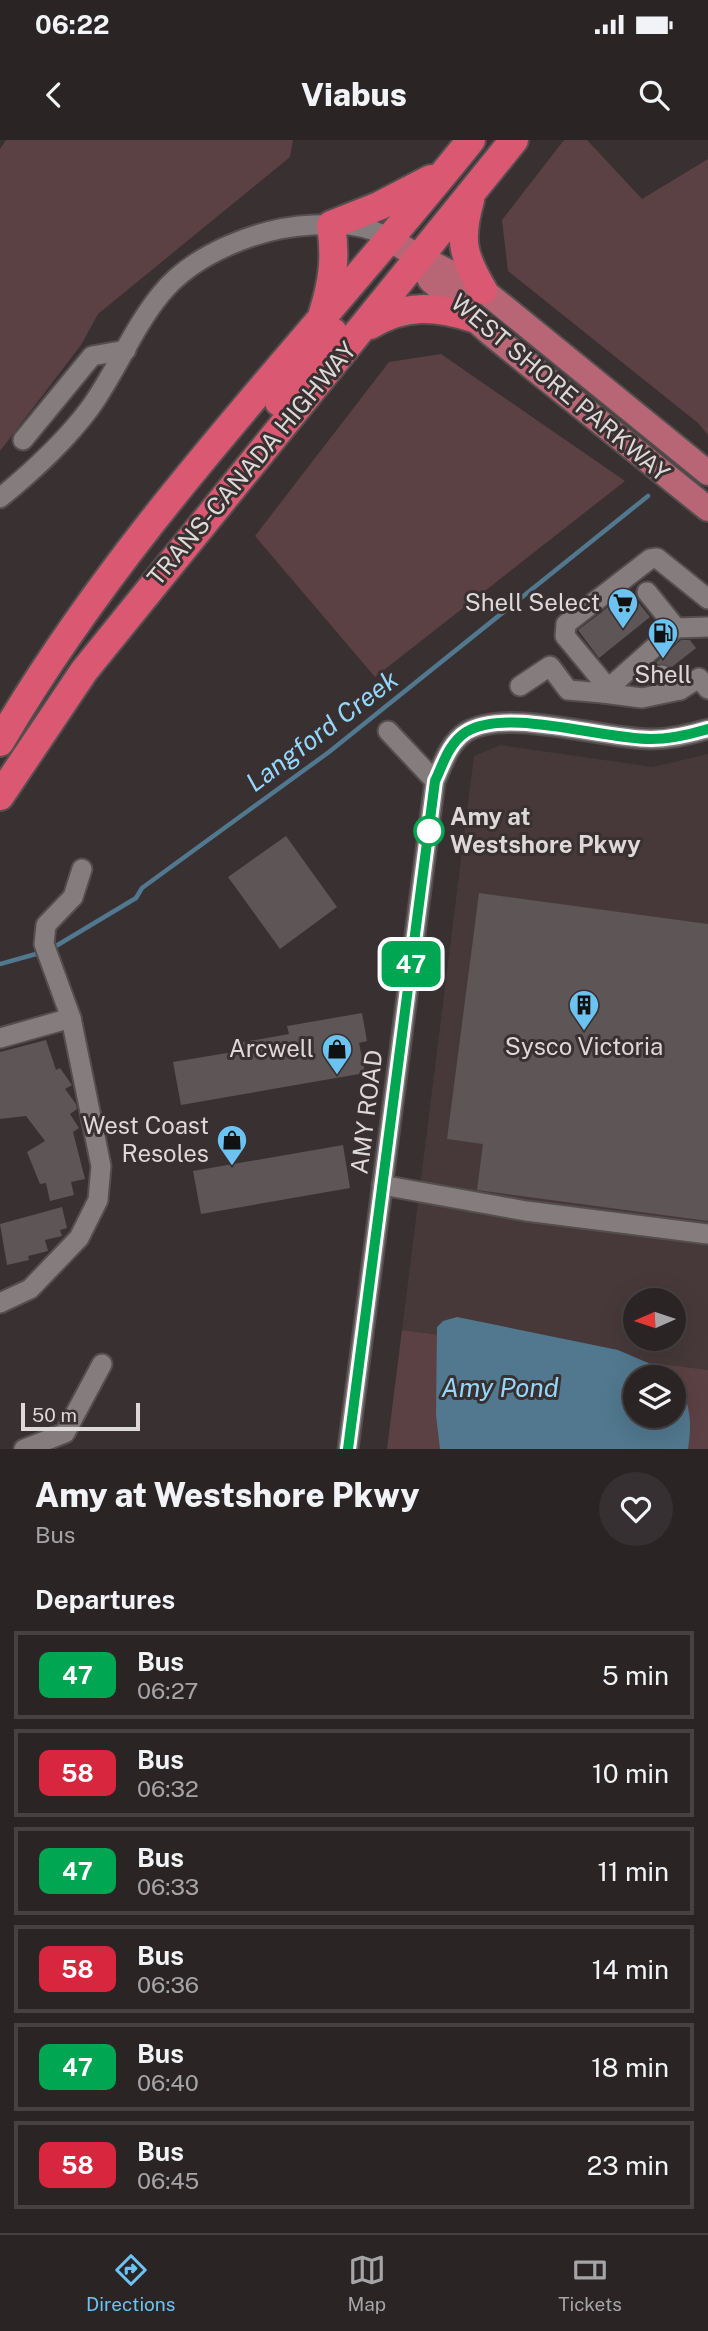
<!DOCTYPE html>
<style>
body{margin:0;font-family:"Public Sans",sans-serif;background:#363032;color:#f1f3f6;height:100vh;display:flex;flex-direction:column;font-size:26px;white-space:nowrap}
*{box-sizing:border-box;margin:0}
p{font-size:23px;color:#a5a4a7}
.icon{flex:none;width:38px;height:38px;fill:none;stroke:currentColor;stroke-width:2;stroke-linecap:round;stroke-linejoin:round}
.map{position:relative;height:1309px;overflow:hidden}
.drawer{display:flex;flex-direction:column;background:#2a2425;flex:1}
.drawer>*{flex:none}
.badge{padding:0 14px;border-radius:10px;font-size:24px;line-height:46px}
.needle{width:46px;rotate:267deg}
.buttons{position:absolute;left:623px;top:1148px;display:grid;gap:14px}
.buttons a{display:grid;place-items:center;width:63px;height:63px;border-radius:50%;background:#2a2425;box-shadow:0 7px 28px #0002,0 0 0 2px #464142;font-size:35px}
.scale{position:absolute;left:21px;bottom:18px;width:119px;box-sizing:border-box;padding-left:7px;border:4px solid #ded9d9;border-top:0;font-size:19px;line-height:24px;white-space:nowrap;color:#ded9d9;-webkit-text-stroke:5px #383031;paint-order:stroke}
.map>.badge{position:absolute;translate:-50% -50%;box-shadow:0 0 0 4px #fff}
h2{padding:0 35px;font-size:26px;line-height:63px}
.round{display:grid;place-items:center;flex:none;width:74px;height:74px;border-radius:37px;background:#363032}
.headline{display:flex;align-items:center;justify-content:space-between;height:119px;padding:0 35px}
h1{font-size:33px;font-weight:800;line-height:52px}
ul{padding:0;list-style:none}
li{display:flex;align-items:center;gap:21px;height:88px;margin:0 14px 10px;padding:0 21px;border:4px solid #464142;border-radius:0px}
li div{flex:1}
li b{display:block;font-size:26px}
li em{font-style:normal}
li .badge{min-width:77px;font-weight:700;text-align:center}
.status{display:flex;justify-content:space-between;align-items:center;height:49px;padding:0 35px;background:#2a2425;direction:ltr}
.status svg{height:19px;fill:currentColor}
header{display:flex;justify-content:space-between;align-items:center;height:91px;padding:0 35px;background:#2a2425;font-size:32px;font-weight:800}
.tabs{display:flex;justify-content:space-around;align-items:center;height:98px;border-top:2px solid #464142;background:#2a2425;font-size:19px;color:#a5a4a7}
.tabs a{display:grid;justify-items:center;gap:4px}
.tabs .active{color:#6cc3f2}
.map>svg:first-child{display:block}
.built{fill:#47393a;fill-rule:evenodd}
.green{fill:#5c4144;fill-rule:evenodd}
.water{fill:#51788e;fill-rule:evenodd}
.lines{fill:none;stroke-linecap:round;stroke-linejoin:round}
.stream{stroke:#51788e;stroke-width:4.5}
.building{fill:#5d5556}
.minor-casing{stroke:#544e4f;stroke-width:23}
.major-casing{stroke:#544e4f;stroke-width:28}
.highway-casing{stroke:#544e4f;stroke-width:32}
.minor{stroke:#857c7d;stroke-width:19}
.major{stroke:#b86676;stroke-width:24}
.highway{stroke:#da5871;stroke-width:28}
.line-casing{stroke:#fff;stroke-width:16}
.line{stroke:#00a651;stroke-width:10}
.stop-dot{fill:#fff;stroke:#00a651;stroke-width:3.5}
.labels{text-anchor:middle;stroke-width:6;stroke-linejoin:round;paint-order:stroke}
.street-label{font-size:24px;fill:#ded9d9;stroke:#383031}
.poi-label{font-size:24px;fill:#ded9d9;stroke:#383031;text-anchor:end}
.stop-label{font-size:24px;font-weight:bold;fill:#ded9d9;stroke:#383031;text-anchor:start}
.water-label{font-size:26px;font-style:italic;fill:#94d6fc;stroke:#383031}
</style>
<div class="status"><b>06:22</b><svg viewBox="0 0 49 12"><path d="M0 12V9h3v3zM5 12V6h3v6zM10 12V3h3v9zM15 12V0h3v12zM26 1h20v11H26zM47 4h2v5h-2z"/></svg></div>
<header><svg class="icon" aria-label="back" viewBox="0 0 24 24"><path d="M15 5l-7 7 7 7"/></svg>Viabus<svg class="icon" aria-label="search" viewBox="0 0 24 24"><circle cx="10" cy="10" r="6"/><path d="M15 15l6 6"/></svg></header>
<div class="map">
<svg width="708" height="1309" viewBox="0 0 708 1309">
<rect width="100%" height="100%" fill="#383031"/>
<path class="built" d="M500,605L653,627L708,614V1230L402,1190L474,616ZM635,1160H674V1199H635Z"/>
<g class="green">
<polygon points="6,0 293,0 290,17 98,174 81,205 0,311 0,9"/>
<polygon points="564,0 587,0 642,59 708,19 708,295 698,283 508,131 502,80"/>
<polygon points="441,214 625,341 375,537 255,396 389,222"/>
<path d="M402,1190L708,1230V1309H387ZM635,1237H674V1276H635Z"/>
</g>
<path class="water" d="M457,1177L618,1210L676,1235C689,1263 693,1278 688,1309H440L436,1275L437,1187L443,1181ZM635,1237H674V1276H635Z"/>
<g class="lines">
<g class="stream">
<polyline points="51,809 136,758 142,748 329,612 648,356"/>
<polyline points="0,824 43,812"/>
</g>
</g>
<g class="building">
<polygon points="629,451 650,477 599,518 578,490"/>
<polygon points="681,500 690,500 696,508 672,527 657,524 650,532 653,542 637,545 634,542"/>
<polygon points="286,696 337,767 280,809 228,737"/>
<polygon points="479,753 708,784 708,1081 477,1050 483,1004 447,999"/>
<polygon points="362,873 367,901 359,903 365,933 181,965 173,922 233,912 232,904 289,894 287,886"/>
<polygon points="46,900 56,930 60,928 72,945 65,949 76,964 77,969 70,974 79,988 73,992 85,1039 71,1042 74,1055 50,1061 46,1043 40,1044 27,1012 45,1001 26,976 0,979 0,912"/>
<polygon points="343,1005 350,1048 201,1074 193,1031"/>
<polygon points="62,1067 67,1088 60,1090 62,1096 45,1100 48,1111 28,1116 29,1120 7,1125 0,1084"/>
</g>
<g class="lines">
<g class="minor-casing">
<g id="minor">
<polyline points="23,300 92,216 126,210"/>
<path d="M0,358C33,331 64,303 90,268C116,232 133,188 161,154C194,113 261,87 313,85C340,84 366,83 390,99"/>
<polyline points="676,488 708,487"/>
<polyline points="662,535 680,550 699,538 708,549"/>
<polyline points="520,546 550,526 568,550 603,553 676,488 647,452"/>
<polyline points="608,548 565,496 566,484 650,419 657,418 708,459"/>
<polyline points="603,553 642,558 680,550"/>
<polyline points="388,591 435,641"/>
<polyline points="0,898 71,878"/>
<polyline points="382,1045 526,1071 708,1094"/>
<polyline points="0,1163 30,1149 79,1098 98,1060 101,1026 71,878 44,804 46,785 73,757 82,729"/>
<polyline points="24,1309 65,1293 102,1224"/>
<path d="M348,1309L435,641C443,624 449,603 466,592C507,567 601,599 651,599C671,599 688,595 708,589"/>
</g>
</g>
<g class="major-casing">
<g id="major">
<path d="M390,99C419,120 452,131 483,150L708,333"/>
<polyline points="419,119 430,140 491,194 708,369"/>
</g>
</g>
<g class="highway-casing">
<g id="highway">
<path d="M470,60C459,99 462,115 483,150"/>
<path d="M323,173C333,142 336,117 331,85L379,66L431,39"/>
<path d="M370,185C405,164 435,166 473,178"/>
<polyline points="279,262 333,192"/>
<path d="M0,602C129,381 312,199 471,0"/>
<polyline points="0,656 84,531 514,0"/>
</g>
</g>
<use href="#minor" class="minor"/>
<use href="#major" class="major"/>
<use href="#highway" class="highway"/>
</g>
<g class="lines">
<g class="line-casing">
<path id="line" d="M348,1309L435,641C443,624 449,603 466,592C507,567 601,599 651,599C671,599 688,595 708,589"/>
</g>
<use href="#line" class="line"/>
</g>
<defs>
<g id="supermarket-pin" transform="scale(1.575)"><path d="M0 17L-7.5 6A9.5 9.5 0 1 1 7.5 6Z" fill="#6cc3f2" stroke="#383031"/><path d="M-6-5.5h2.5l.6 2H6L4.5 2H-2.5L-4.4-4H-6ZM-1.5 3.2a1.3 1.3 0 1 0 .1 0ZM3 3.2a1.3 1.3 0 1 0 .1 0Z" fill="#111"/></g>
<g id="fuel-pin" transform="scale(1.575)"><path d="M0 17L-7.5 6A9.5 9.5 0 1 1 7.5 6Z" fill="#6cc3f2" stroke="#383031"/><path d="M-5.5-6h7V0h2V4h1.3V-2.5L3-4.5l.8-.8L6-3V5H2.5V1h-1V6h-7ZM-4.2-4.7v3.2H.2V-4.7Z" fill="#111"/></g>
<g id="building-pin" transform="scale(1.575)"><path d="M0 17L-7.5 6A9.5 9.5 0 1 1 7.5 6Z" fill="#6cc3f2" stroke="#383031"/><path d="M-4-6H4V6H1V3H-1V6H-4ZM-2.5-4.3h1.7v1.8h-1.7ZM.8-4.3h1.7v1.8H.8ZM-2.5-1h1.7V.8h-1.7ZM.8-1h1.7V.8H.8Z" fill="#111"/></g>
<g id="shop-pin" transform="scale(1.575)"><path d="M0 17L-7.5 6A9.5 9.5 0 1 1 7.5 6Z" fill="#6cc3f2" stroke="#383031"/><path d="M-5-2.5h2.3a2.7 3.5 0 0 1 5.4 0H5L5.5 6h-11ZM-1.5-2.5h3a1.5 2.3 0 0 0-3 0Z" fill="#111"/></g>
</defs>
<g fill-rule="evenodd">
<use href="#supermarket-pin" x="623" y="463"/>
<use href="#fuel-pin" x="663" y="493"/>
<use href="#building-pin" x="584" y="865"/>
<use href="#shop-pin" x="337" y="909"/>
<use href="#shop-pin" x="232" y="1000"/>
</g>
<circle class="stop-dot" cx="429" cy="691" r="14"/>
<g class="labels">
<g class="street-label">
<text transform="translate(560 248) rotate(40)" y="8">WEST SHORE PARKWAY</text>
<text transform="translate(252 324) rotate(-50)" y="8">TRANS-CANADA HIGHWAY</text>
<text transform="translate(367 972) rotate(-83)" y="8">AMY ROAD</text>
</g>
<g class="poi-label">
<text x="600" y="471">Shell Select</text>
<text x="663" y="543" text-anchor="middle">Shell</text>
<text x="584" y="915" text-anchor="middle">Sysco Victoria</text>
<text x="314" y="917">Arcwell</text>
<text x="209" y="994">West Coast<tspan x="209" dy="28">Resoles</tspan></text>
</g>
<g class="stop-label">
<text x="450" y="685">Amy at<tspan x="450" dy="28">Westshore Pkwy</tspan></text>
</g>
<g class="water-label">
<text transform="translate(322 591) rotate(-37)" y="9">Langford Creek</text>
<text x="500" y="1257">Amy Pond</text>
</g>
</g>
</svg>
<div class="buttons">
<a><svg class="needle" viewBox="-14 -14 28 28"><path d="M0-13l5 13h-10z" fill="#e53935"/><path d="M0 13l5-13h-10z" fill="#a5a4a7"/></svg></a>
<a><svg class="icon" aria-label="layers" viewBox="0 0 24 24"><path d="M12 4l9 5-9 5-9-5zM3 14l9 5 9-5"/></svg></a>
</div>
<div class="scale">50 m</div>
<b class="badge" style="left:411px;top:824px;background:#00a651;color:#fff">47</b>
</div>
<section class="drawer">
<div class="headline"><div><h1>Amy at Westshore Pkwy</h1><p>Bus</p></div><a class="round"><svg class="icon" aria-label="heart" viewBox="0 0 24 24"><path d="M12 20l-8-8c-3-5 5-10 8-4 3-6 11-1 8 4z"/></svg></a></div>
<h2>Departures</h2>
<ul>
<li><span class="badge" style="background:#00a651;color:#fff">47</span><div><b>Bus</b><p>06:27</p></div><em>5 min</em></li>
<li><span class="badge" style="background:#d7263d;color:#fff">58</span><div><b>Bus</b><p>06:32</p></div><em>10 min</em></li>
<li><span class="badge" style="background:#00a651;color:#fff">47</span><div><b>Bus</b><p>06:33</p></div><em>11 min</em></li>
<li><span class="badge" style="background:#d7263d;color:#fff">58</span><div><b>Bus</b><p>06:36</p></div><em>14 min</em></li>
<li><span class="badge" style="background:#00a651;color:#fff">47</span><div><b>Bus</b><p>06:40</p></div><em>18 min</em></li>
<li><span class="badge" style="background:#d7263d;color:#fff">58</span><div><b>Bus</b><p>06:45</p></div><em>23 min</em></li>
</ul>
</section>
<nav class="tabs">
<a class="active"><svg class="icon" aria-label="directions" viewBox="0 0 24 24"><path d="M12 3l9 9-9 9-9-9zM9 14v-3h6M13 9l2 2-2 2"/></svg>Directions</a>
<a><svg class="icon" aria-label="map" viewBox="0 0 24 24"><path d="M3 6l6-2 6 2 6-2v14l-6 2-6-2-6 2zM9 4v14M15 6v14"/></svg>Map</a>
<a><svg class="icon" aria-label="tickets" viewBox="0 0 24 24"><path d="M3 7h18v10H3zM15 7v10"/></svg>Tickets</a>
</nav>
